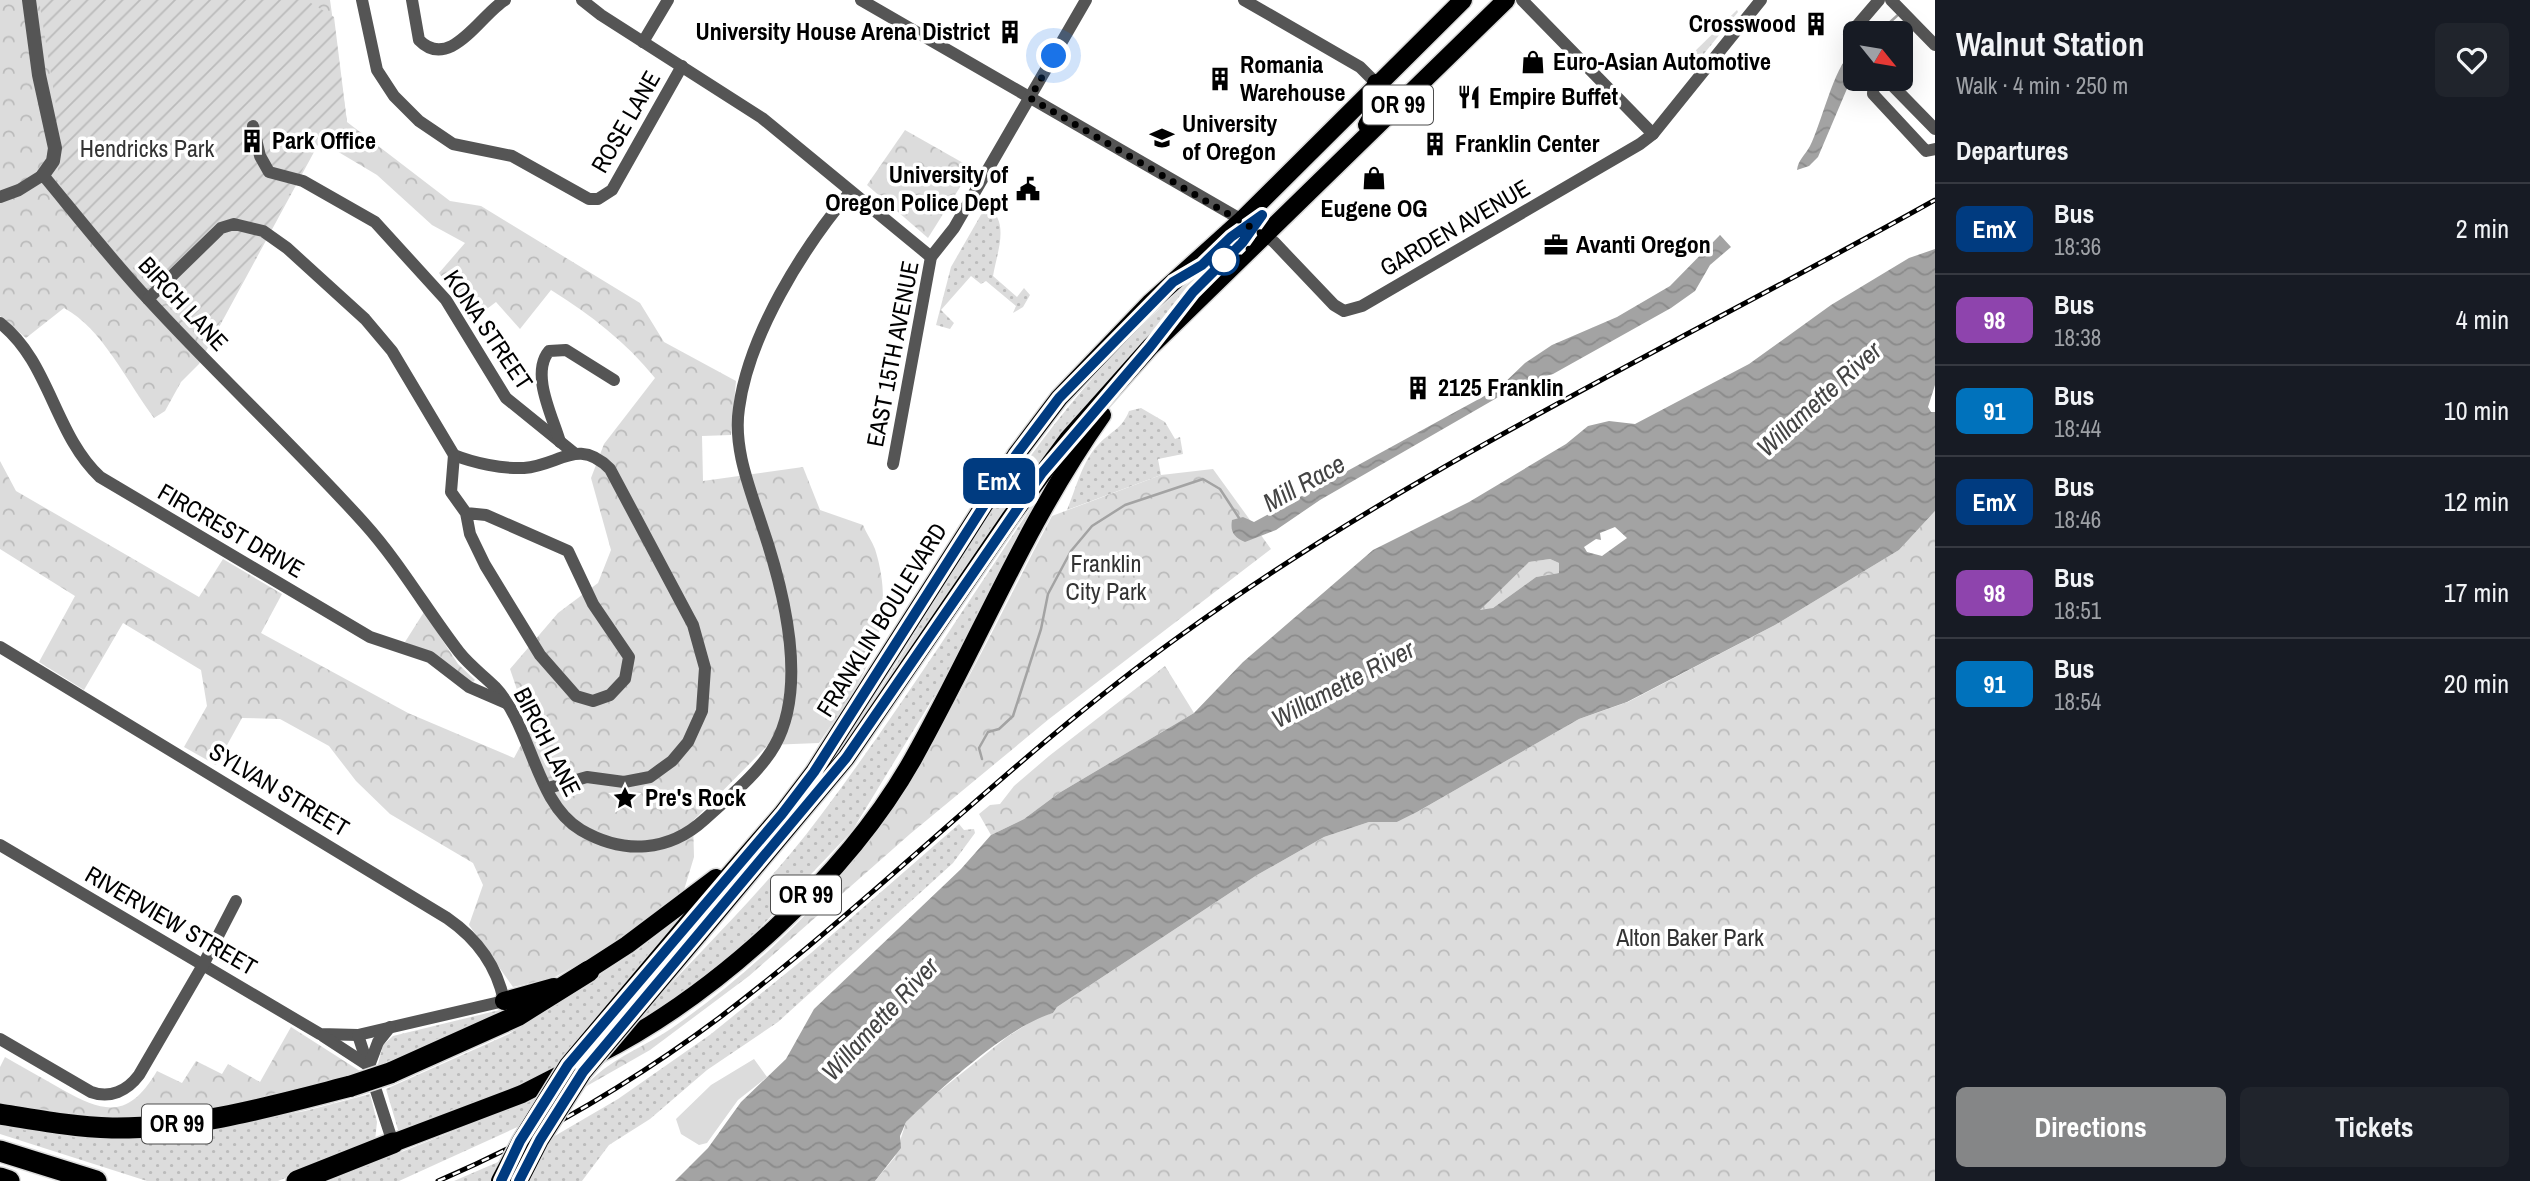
<!DOCTYPE html>
<meta charset="utf-8">
<style>
body{margin:0;font-family:"Archivo Narrow",sans-serif;background:#20242c;color:#f1f3f6;height:100vh;display:flex;flex-direction:column;font-size:26px;white-space:nowrap}
*{box-sizing:border-box;margin:0}
p{font-size:23px;color:#9ea1a6}
.icon{flex:none;width:38px;height:38px;fill:none;stroke:currentColor;stroke-width:2;stroke-linecap:round;stroke-linejoin:round}
.map{position:relative;flex:1;overflow:hidden}
.panel{display:flex;flex-direction:column;background:#171b24;width:595px}
.panel>*{flex:none}
.badge{padding:0 14px;border-radius:10px;font-size:24px;line-height:46px}
.needle{width:46px;rotate:120deg}
.fabs{position:absolute;left:1843px;top:21px;display:grid;gap:14px}
.fabs a{display:grid;place-items:center;width:70px;height:70px;border-radius:10px;background:#171b24;box-shadow:0 7px 28px #0002;font-size:35px}
.you{position:absolute;width:35px;height:35px;margin:-18px;border:5px solid #fff;border-radius:50%;background:#1a73e8;box-shadow:0 0 0 10px #1a73e833}
.map>.badge{position:absolute;translate:-50% -50%;box-shadow:0 0 0 4px #fff}
h2{padding:0 21px;font-size:26px;line-height:63px}
.round{display:grid;place-items:center;flex:none;width:74px;height:74px;border-radius:10px;background:#20242c}
.summary{display:flex;align-items:center;justify-content:space-between;height:119px;padding:0 21px}
h1{font-size:33px;font-weight:700;line-height:52px}
.button{display:flex;gap:14px;margin-top:auto;padding:14px 21px}
.button a{flex:1;height:80px;border-radius:10px;background:#858687;color:#fff;font-size:28px;font-weight:700;line-height:80px;text-align:center}
.button a+a{background:#20242c;color:#f1f3f6}
ul{padding:0;list-style:none}
li{display:flex;align-items:center;gap:21px;height:91px;padding:0 21px;border-top:2px solid #363941}
li div{flex:1}
li b{display:block;font-size:26px}
li em{font-style:normal}
li .badge{min-width:77px;font-weight:700;text-align:center}
main{display:flex;flex:1;min-height:0}
.map>svg:first-child{display:block}
.grass{fill:url(#grass-dots)}
.forest{fill:url(#forest-crowns)}
.garden{fill:url(#garden-furrows)}
.pitch{fill:#dcdcdc}
.water{fill:url(#water-waves);fill-rule:evenodd}
.lines{fill:none;stroke-linecap:round;stroke-linejoin:round}
.stream{stroke:#a3a3a3;stroke-width:2.5}
.primary-casing{stroke:#dbdbdb;stroke-width:21}
.motorway-casing{stroke:#dbdbdb;stroke-width:24}
.minor{stroke:#555;stroke-width:12}
.tertiary{stroke:#555;stroke-width:14}
.primary{stroke:#000;stroke-width:18}
.motorway{stroke:#000;stroke-width:21}
.rail-casing{stroke:#000;stroke-width:5}
.rail{stroke:#fff;stroke-width:2.5;stroke-dasharray:8;stroke-linecap:butt}
.primary-bridge-casing{stroke:#dbdbdb;stroke-width:21;stroke-linecap:butt}
.motorway-bridge-casing{stroke:#dbdbdb;stroke-width:24;stroke-linecap:butt}
.primary-bridge{stroke:#000;stroke-width:18}
.motorway-bridge{stroke:#000;stroke-width:21}
.line-casing{stroke:#fff;stroke-width:16}
.line{stroke:#003b80;stroke-width:10}
.walk{stroke:#000;stroke-width:7;stroke-dasharray:0 12.6}
.stop-dot{fill:#fff;stroke:#003b80;stroke-width:3.5}
.labels{text-anchor:middle;stroke-width:7;stroke-linejoin:round;paint-order:stroke}
.shield{fill:#fff;stroke:#4c4c4c;stroke-width:2}
.shield-label{font-size:23px;font-weight:bold;fill:#000}
.poi-label{font-size:24px;font-weight:bold;fill:#000;stroke:#fff;text-anchor:start}
.street-label{font-size:24px;fill:#000;stroke:#fff}
.park-label{font-size:24px;fill:#333;stroke:#fff}
.water-label{font-size:26px;font-style:italic;fill:#444;stroke:#fff}
</style>
<main>
<div class="map">
<svg width="1935" height="1181" viewBox="0 0 1935 1181">
<defs>
<pattern id="grass-dots" width="8" height="8" patternUnits="userSpaceOnUse" patternTransform="scale(1.75)"><rect width="8" height="8" fill="#dcdcdc"/><path d="M2 2h.1M6 6h.1" fill="none" stroke="#bbb" stroke-width="1.8" stroke-linecap="round"/></pattern>
<pattern id="forest-crowns" width="20" height="18" patternUnits="userSpaceOnUse" patternTransform="scale(1.75)"><rect width="20" height="18" fill="#dcdcdc"/><path d="M2 6a3 3 0 1 1 6 0M12 15a3 3 0 1 1 6 0" fill="none" stroke="#bbb"/></pattern>
<pattern id="garden-furrows" width="10" height="10" patternUnits="userSpaceOnUse" patternTransform="scale(1.75)"><rect width="10" height="10" fill="#dcdcdc"/><path d="M-1 1l2-2M0 10L10 0M9 11l2-2" fill="none" stroke="#bbb"/></pattern>
<pattern id="water-waves" width="16" height="10" patternUnits="userSpaceOnUse" patternTransform="scale(1.75)"><rect width="16" height="10" fill="#a3a3a3"/><path d="M0 5q4-4 8 0t8 0" fill="none" stroke="#8b8b8b"/></pattern>
</defs>
<rect width="100%" height="100%" fill="#fff"/>
<g class="grass">
<polygon points="1737,10 1738,12 1698,61 1691,55"/>
<path d="M986,206C1011,220 997,252 993,276L1017,297L1024,288L1030,295L1023,307L1013,313L1016,306L986,281L981,284L971,276L941,310L954,323L950,329L936,325L951,267Z"/>
<path d="M1206,270L1208,272L1190,290L851,735C942,596 1013,456 1131,337C1155,313 1178,289 1206,270Z"/>
<path d="M1141,408L1165,422L1175,439L1180,437L1183,454L1158,459L1161,475L1067,510C1076,489 1082,461 1099,444C1111,431 1122,429 1129,411Z"/>
<path d="M1056,470L1020,530L949,672L852,831L739,950L627,1032C691,959 763,893 821,815C904,704 979,585 1056,470Z"/>
<polygon points="959,824 964,830 974,829 975,833 953,863 778,1022 707,1070 650,1119 609,1145 582,1181 530,1181 553,1137 618,1099 711,1034 811,953"/>
<polygon points="678,919 683,923 556,1073 399,1133 386,1089 509,1034 638,950"/>
<polygon points="512,1007 377,1068 383,1045 393,1036"/>
<polygon points="370,1094 377,1122 375,1141 278,1181 147,1181 0,1134 0,1122 177,1134 305,1111"/>
<polygon points="539,1097 524,1124 399,1181 329,1181"/>
<polygon points="505,1159 494,1181 454,1181"/>
</g>
<g class="forest">
<path d="M0,0H330L347,122L450,201L481,206L640,303L664,342L736,381L731,435L702,436L703,481L803,467L820,510L863,525C866,533 872,541 875,549C900,628 862,682 819,743L768,745L693,821L694,857L684,890L606,949L553,978L513,987L469,925L483,885L473,863L390,814L356,781L329,746L280,719L242,718L216,765L184,747L207,706L201,670L123,623L84,690L39,662L75,596L0,549V461L16,491L199,597L223,559L282,594L261,633L408,713L514,758L530,728L510,669L558,613L598,583L611,550L591,478L604,444L655,378C626,342 591,315 551,290L520,329L496,302L471,321L439,273L465,243L432,225L377,175L320,141L199,364L181,382L165,411L154,418C127,382 102,328 64,308L26,338L0,316Z"/>
<polygon points="905,130 972,168 928,238 867,185"/>
<path d="M1213,469L1271,549L1049,719L910,834L749,976L650,1050L585,1087C607,1060 644,1047 672,1028C711,1001 749,970 783,937C907,821 974,663 1052,516L1161,475Z"/>
<polygon points="1935,511 1935,1181 875,1181 895,1157 906,1122 927,1101 1007,1037 1038,1017 1053,1013 1057,1007 1257,875 1324,837 1369,822 1397,822 1417,812 1579,719 1628,702 1775,625 1899,550"/>
<polygon points="1550,559 1559,563 1559,573 1536,577 1493,608 1482,612 1480,609 1529,562"/>
<polygon points="424,612 458,664 475,680 472,683 432,654 405,642"/>
<polygon points="1165,666 1194,713 1059,793 1024,819 991,835 979,814 990,805 1000,804 1014,786 1049,756"/>
<path d="M291,1027L363,1073C317,1084 270,1099 223,1108C148,1123 75,1116 0,1105V1067L5,1057C24,1068 44,1079 63,1090C106,1114 129,1118 157,1071L182,1083L196,1061L222,1074L228,1064L260,1082Z"/>
</g>
<polygon class="garden" points="39,0 306,0 334,17 347,122 324,130 207,346 81,214 57,180 61,136"/>
<polygon class="pitch" points="754,1059 767,1077 738,1100 707,1143 699,1145 681,1134 676,1119 711,1085"/>
<g class="water">
<path d="M1851,53L1855,57L1849,84L1818,157L1809,166L1797,170C1798,160 1805,155 1810,146C1821,125 1834,67 1851,53Z"/>
<path d="M1720,235L1731,247L1710,265L1695,291L1671,308L1553,374L1521,384L1320,500L1276,530L1245,542C1234,537 1230,532 1232,520L1243,517L1254,522L1499,388L1525,363L1552,345L1617,317L1670,286Z"/>
<path d="M1935,249V385L1928,407L1931,412H1935V511L1899,550L1775,625L1627,702L1579,719L1417,812L1397,822H1369L1324,837L1257,875L1057,1007L1053,1013C1008,1026 941,1088 906,1122L900,1136L901,1148L875,1181H675L708,1148L741,1102L786,1059L814,1009L961,869L991,835L1024,819L1059,793L1194,713L1243,662L1373,550L1469,502L1566,444L1588,426L1609,421L1635,424L1749,364L1831,305L1909,258ZM1615,527L1627,538L1602,556L1587,552L1584,547L1596,539L1601,540L1600,533ZM1550,559L1559,563V573L1536,577L1493,608L1480,610L1529,562Z"/>
</g>
<g class="lines">
<g class="stream">
<polyline points="1878,33 1899,14"/>
<polyline points="982,759 979,748 988,732 999,729 1013,716 1041,629 1048,594 1071,551 1092,526 1125,505 1203,479 1220,489 1241,521"/>
</g>
<g class="primary-casing">
<g id="primary">
<polyline points="1367,125 1380,103 1376,83"/>
<polyline points="686,925 782,814 814,772 1016,455 1059,398 1150,303 1242,220 1463,0"/>
<polyline points="698,935 846,758 1010,518 1068,439 1150,347 1506,0"/>
<polyline points="579,976 627,945 716,878"/>
<polyline points="504,1001 554,987"/>
<path d="M595,1056C715,996 847,876 913,759C977,645 1026,522 1102,415"/>
<polyline points="393,1143 522,1094 567,1071"/>
</g>
</g>
<g class="motorway-casing">
<g id="motorway">
<polyline points="390,1073 517,1016 589,971"/>
<path d="M0,1114C37,1120 75,1127 112,1128C193,1129 273,1106 351,1086"/>
<polyline points="0,1151 96,1181"/>
<polyline points="0,1178 9,1181"/>
<polyline points="297,1181 393,1143"/>
</g>
</g>
<g class="minor">
<polyline points="362,0 377,70 394,96 419,121 453,144 512,156 589,199 598,199 612,190 682,66"/>
<path d="M412,0L419,40C450,72 481,14 505,0"/>
<polyline points="582,0 601,15 762,118 931,257"/>
<polyline points="861,0 1254,227 1274,242 1334,305 1344,311 1362,306 1640,144 1653,134 1761,0"/>
<polyline points="1244,0 1360,67 1376,83"/>
<polyline points="1522,0 1653,134"/>
<polyline points="1891,0 1935,45"/>
<polyline points="643,42 668,0"/>
<polyline points="1855,47 1849,35 1879,0"/>
<polyline points="1874,79 1873,94 1926,151 1935,149"/>
<polyline points="1886,79 1935,129"/>
<polyline points="253,126 260,156 269,172 303,181 375,222 446,300 506,398 574,453"/>
<path d="M0,197L19,190L43,175C77,216 110,258 146,297C217,375 294,445 364,523C400,563 426,609 459,652C470,666 483,675 495,687C532,726 535,803 581,830C624,855 669,852 705,819C728,798 760,772 775,745C809,684 782,584 761,523C749,486 733,447 739,408C749,334 803,248 850,192"/>
<path d="M148,299L221,228L234,224L263,231L287,248L365,319L392,351L454,455C474,463 502,469 524,468C560,465 578,437 610,469L693,625L705,668L702,711L688,742L672,761L650,777L624,782L587,777L548,788"/>
<path d="M0,323C50,362 54,434 100,477L370,637L430,657L469,687L506,703"/>
<path d="M560,442C553,417 530,374 549,351L566,350L614,380"/>
<polyline points="454,455 451,492 466,513 486,515 568,551 593,604 629,657 625,679 610,695 593,701 576,696 540,655 485,565 470,534 466,513"/>
<polyline points="893,464 931,257 954,228 1086,0"/>
<path d="M0,647L447,918C476,938 497,966 504,1001L358,1035L320,1034L0,845"/>
<polyline points="358,1035 393,1143"/>
<polyline points="323,1036 369,1066"/>
<path d="M0,1039L91,1092C110,1099 127,1091 139,1075L203,965L236,901"/>
<polyline points="369,1066 378,1042 390,1027"/>
</g>
<polyline class="tertiary" points="29,0 39,75 55,148 53,161 43,175"/>
<use href="#primary" class="primary"/>
<use href="#motorway" class="motorway"/>
<g class="rail-casing">
<path id="rail" d="M438,1181C538,1138 632,1083 719,1018C877,898 1016,754 1177,638C1414,466 1680,343 1935,200"/>
</g>
<use href="#rail" class="rail"/>
<g class="primary-bridge-casing">
<g id="primary-bridge">
<polyline points="500,1181 521,1141 568,1065 686,925"/>
<polyline points="519,1181 540,1140 583,1072 698,935"/>
</g>
</g>
<g class="motorway-bridge-casing">
<polyline id="motorway-bridge" points="351,1086 390,1073"/>
</g>
<use href="#primary-bridge" class="primary-bridge"/>
<use href="#motorway-bridge" class="motorway-bridge"/>
</g>
<g class="lines">
<g class="line-casing">
<polyline id="line" points="501,1181 520,1141 568,1065 782,814 814,772 1016,455 1059,398 1173,282 1202,265 1231,237 1262,215 1242,243 1193,292 1150,347 1042,473 846,758 583,1072 540,1140 519,1181"/>
</g>
<use href="#line" class="line"/>
<polyline class="walk" points="1054,56 1030,98 1264,235 1234,264 1224,260"/>
</g>
<defs>
<g id="building-bare" transform="scale(1.89)"><path d="M-4-6H4V6H1V3H-1V6H-4ZM-2.5-4.3h1.7v1.8h-1.7ZM.8-4.3h1.7v1.8H.8ZM-2.5-1h1.7V.8h-1.7ZM.8-1h1.7V.8H.8Z" fill="#000" stroke="#fff" stroke-width="2.5" paint-order="stroke"/></g>
<g id="shop-bare" transform="scale(1.89)"><path d="M-5-2.5h2.3a2.7 3.5 0 0 1 5.4 0H5L5.5 6h-11ZM-1.5-2.5h3a1.5 2.3 0 0 0-3 0Z" fill="#000" stroke="#fff" stroke-width="2.5" paint-order="stroke"/></g>
<g id="restaurant-bare" transform="scale(1.89)"><path d="M-5-6h1v4h1v-4h1v4h1v-4h1v5L-1.5 .5V6h-2V.5L-5-1ZM5-6V6H3V1.5H1.5Q1.5-4 5-6Z" fill="#000" stroke="#fff" stroke-width="2.5" paint-order="stroke"/></g>
<g id="university-bare" transform="scale(1.89)"><path d="M0-5L7-2L0 1L-7-2ZM-4 1L0 2.5L4 1V4Q0 6-4 4Z" fill="#000" stroke="#fff" stroke-width="2.5" paint-order="stroke"/></g>
<g id="civic-bare" transform="scale(1.89)"><path d="M-.6-6.5H3V-4.5H.6V-3L4-1V1h2V6H-6V1h2V-1L-.6-3ZM-1.2 2.5V6h2.4V2.5Z" fill="#000" stroke="#fff" stroke-width="2.5" paint-order="stroke"/></g>
<g id="office-bare" transform="scale(1.89)"><path d="M-6-3h4V-5.5h4V-3h4V5H-6ZM-1-4.5V-3h2v-1.5ZM-6 0V1H6V0Z" fill="#000" stroke="#fff" stroke-width="2.5" paint-order="stroke"/></g>
<g id="sight-bare" transform="scale(1.89)"><path d="M0-6L1.8-2.2L6-1.7L2.9 1.2L3.7 5.4L0 3.3L-3.7 5.4L-2.9 1.2L-6-1.7L-1.8-2.2Z" fill="#000" stroke="#fff" stroke-width="2.5" paint-order="stroke"/></g>
</defs>
<g fill-rule="evenodd">
<use href="#building-bare" x="1816" y="24"/>
<use href="#building-bare" x="1010" y="32"/>
<use href="#shop-bare" x="1533" y="62"/>
<use href="#building-bare" x="1220" y="79"/>
<use href="#restaurant-bare" x="1469" y="97"/>
<use href="#university-bare" x="1162" y="138"/>
<use href="#building-bare" x="252" y="141"/>
<use href="#building-bare" x="1435" y="144"/>
<use href="#shop-bare" x="1374" y="178"/>
<use href="#civic-bare" x="1028" y="189"/>
<use href="#office-bare" x="1556" y="245"/>
<use href="#building-bare" x="1418" y="388"/>
<use href="#sight-bare" x="625" y="798"/>
</g>
<circle class="stop-dot" cx="1224" cy="260" r="14"/>
<g class="labels">
<g class="shield">
<rect x="1363" y="85.5" width="70" height="39" rx="5"/>
<rect x="771" y="875.5" width="70" height="39" rx="5"/>
<rect x="142" y="1104.5" width="70" height="39" rx="5"/>
</g>
<g class="shield-label">
<text x="1398" y="113">OR 99</text>
<text x="806" y="903">OR 99</text>
<text x="177" y="1132">OR 99</text>
</g>
<g class="poi-label">
<text x="1796" y="32" text-anchor="end">Crosswood</text>
<text x="990" y="40" text-anchor="end">University House Arena District</text>
<text x="1553" y="70">Euro-Asian Automotive</text>
<text x="1240" y="73">Romania<tspan x="1240" dy="28">Warehouse</tspan></text>
<text x="1489" y="105">Empire Buffet</text>
<text x="1182" y="132">University<tspan x="1182" dy="28">of Oregon</tspan></text>
<text x="272" y="149">Park Office</text>
<text x="1455" y="152">Franklin Center</text>
<text x="1008" y="183" text-anchor="end">University of<tspan x="1008" dy="28">Oregon Police Dept</tspan></text>
<text x="1374" y="217" text-anchor="middle">Eugene OG</text>
<text x="1576" y="253">Avanti Oregon</text>
<text x="1438" y="396">2125 Franklin</text>
<text x="645" y="806">Pre's Rock</text>
</g>
<g class="street-label">
<text transform="translate(626 122) rotate(-60)" y="8">ROSE LANE</text>
<text transform="translate(1455 228) rotate(-30)" y="8">GARDEN AVENUE</text>
<text transform="translate(183 304) rotate(47)" y="8">BIRCH LANE</text>
<text transform="translate(488 330) rotate(56)" y="8">KONA STREET</text>
<text transform="translate(893 354) rotate(-79)" y="8">EAST 15TH AVENUE</text>
<text transform="translate(231 531) rotate(30)" y="8">FIRCREST DRIVE</text>
<text transform="translate(882 620) rotate(-58)" y="8">FRANKLIN BOULEVARD</text>
<text transform="translate(547 742) rotate(63)" y="8">BIRCH LANE</text>
<text transform="translate(279 790) rotate(31)" y="8">SYLVAN STREET</text>
<text transform="translate(171 921) rotate(30)" y="8">RIVERVIEW STREET</text>
</g>
<g class="park-label">
<text x="147" y="157">Hendricks Park</text>
<text x="1106" y="572">Franklin<tspan x="1106" dy="28">City Park</tspan></text>
<text x="1690" y="946">Alton Baker Park</text>
</g>
<g class="water-label">
<text transform="translate(1819 399) rotate(-42)" y="9">Willamette River</text>
<text transform="translate(1304 483) rotate(-29)" y="9">Mill Race</text>
<text transform="translate(1343 684) rotate(-28)" y="9">Willamette River</text>
<text transform="translate(880 1019) rotate(-47)" y="9">Willamette River</text>
</g>
</g>
</svg>
<div class="fabs">
<a><svg class="needle" viewBox="-14 -14 28 28"><path d="M0-13l5 13h-10z" fill="#e53935"/><path d="M0 13l5-13h-10z" fill="#9ea1a6"/></svg></a>
</div>
<div class="you" style="left:1054px;top:56px"></div>
<b class="badge" style="left:999px;top:481px;background:#003b80;color:#fff">EmX</b>
</div>
<section class="panel">
<div class="summary"><div><h1>Walnut Station</h1><p>Walk · 4 min · 250 m</p></div><a class="round"><svg class="icon" aria-label="heart" viewBox="0 0 24 24"><path d="M12 20l-8-8c-3-5 5-10 8-4 3-6 11-1 8 4z"/></svg></a></div>
<h2>Departures</h2>
<ul>
<li><span class="badge" style="background:#003b80;color:#fff">EmX</span><div><b>Bus</b><p>18:36</p></div><em>2 min</em></li>
<li><span class="badge" style="background:#8e44ad;color:#fff">98</span><div><b>Bus</b><p>18:38</p></div><em>4 min</em></li>
<li><span class="badge" style="background:#0072bc;color:#fff">91</span><div><b>Bus</b><p>18:44</p></div><em>10 min</em></li>
<li><span class="badge" style="background:#003b80;color:#fff">EmX</span><div><b>Bus</b><p>18:46</p></div><em>12 min</em></li>
<li><span class="badge" style="background:#8e44ad;color:#fff">98</span><div><b>Bus</b><p>18:51</p></div><em>17 min</em></li>
<li><span class="badge" style="background:#0072bc;color:#fff">91</span><div><b>Bus</b><p>18:54</p></div><em>20 min</em></li>
</ul>
<div class="button"><a>Directions</a><a>Tickets</a></div>
</section>
</main>
